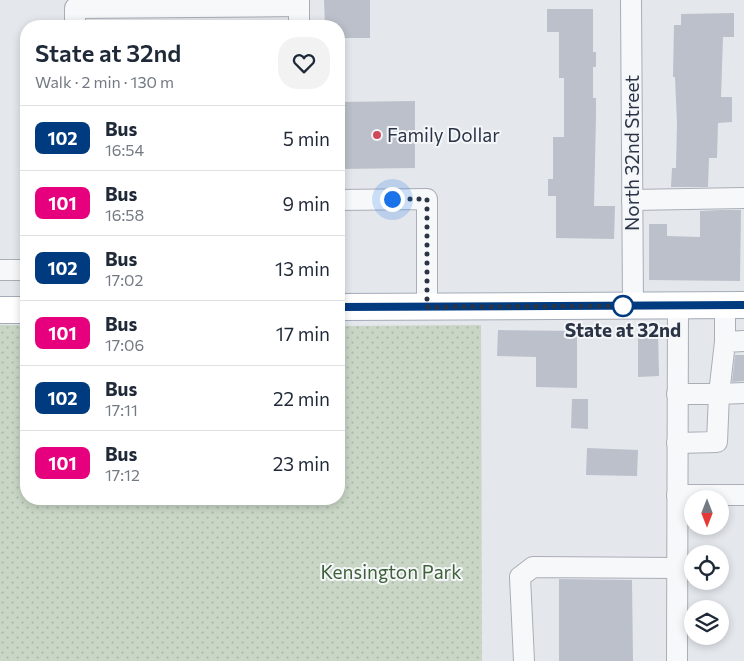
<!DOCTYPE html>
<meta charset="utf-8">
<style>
body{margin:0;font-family:Commissioner,sans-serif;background:#f2f2f3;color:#1f2937;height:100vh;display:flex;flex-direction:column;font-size:19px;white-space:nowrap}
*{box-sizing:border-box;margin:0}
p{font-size:16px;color:#747a83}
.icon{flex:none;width:28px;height:28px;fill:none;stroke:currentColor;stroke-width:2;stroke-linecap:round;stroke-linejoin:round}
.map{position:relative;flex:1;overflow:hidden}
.panel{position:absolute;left:20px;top:20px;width:325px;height:485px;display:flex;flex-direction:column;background:#fff;border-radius:20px;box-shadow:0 2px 8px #0003}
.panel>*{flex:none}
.badge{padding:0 10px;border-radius:8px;font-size:18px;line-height:32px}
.needle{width:32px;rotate:180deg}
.fabs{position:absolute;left:684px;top:490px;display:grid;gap:10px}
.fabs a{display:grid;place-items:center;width:45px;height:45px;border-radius:50%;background:#fff;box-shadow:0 2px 8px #0003;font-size:25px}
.you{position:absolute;width:25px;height:25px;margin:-12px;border:4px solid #fff;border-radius:50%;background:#1a73e8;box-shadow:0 0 0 8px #1a73e833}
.map>.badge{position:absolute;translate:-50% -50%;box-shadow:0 0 0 2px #fff}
.round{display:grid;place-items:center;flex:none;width:52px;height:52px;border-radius:20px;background:#f2f2f3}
.headline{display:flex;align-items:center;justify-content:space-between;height:85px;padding:0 15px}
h1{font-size:24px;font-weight:600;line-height:38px}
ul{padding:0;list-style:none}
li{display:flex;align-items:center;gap:15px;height:65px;padding:0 15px;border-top:1px solid #e0e1e3}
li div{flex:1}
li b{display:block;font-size:19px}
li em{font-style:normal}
li .badge{min-width:55px;font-weight:700;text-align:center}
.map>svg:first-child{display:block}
.park{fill:url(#park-dots)}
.building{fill:#bbc0ca}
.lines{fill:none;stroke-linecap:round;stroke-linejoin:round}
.minor-casing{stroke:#a9aeb7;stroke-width:22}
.major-casing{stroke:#a3abb8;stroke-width:28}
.minor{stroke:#f7f8fa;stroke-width:20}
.major{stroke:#fff;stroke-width:26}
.line-casing{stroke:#fff;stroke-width:11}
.line{stroke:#003b80;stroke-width:8}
.walk{stroke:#2b3445;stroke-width:5;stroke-dasharray:0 9}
.poi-dot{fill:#d1495b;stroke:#f4f6f9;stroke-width:2}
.stop-dot{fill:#fff;stroke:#003b80;stroke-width:2.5}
.labels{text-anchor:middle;stroke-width:4;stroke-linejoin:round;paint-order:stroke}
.poi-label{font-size:19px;fill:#2b3445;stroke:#f4f6f9;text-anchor:start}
.street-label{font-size:19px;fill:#2b3445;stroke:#f4f6f9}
.stop-label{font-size:19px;font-weight:bold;fill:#2b3445;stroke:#f4f6f9}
.park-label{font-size:19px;fill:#3f6138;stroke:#f4f6f9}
</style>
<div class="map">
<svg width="744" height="661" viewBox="0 0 744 661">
<defs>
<pattern id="park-dots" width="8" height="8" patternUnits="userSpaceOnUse" patternTransform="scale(1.25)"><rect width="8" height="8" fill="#c9d6c5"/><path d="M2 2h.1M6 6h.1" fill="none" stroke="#adb8ab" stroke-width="1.8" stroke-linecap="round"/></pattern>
</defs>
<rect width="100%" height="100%" fill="#e4e7ec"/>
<polygon class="park" points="0,325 26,325 26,499 339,499 339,326 481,325 482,661 0,661"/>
<g class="building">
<polygon points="324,0 370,0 370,38 339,38 339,26 325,26"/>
<polygon points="547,9 593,9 593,52 596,52 596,67 593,67 593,98 596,98 596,116 594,206 615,206 614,239 556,238 556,196 548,196 548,179 553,179 553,137 564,137 564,78 559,78 559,32 547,32"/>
<polygon points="734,13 734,37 723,37 721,97 732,97 732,122 718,123 717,158 709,158 708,187 671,187 672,168 676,168 677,123 675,77 673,77 674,25 681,25 681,14"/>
<polygon points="415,101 415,168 339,169 339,102"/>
<polygon points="721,210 741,210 740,281 649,280 649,224 667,224 667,236 700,237 700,211"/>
<polygon points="498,330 577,331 577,388 536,387 536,357 497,356"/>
<polygon points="658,330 659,376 638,377 638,331"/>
<polygon points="735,355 744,355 744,381 732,382"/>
<polygon points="572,399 588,399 588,429 571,428"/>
<polygon points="587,448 638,450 637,476 586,475"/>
<polygon points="559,579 632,580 633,661 559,661"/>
</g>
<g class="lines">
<g class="minor-casing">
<g id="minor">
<polyline points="299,0 299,26"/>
<polyline points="631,0 633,306"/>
<polyline points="75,26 75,8 299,6"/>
<polyline points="339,200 427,199 427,307"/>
<polyline points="632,200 744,198"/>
<polyline points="0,270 26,270"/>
<polyline points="725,342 725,305"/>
<polyline points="677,394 719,394 725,342 744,341"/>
<polyline points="677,443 717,442 719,394 744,393"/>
<polyline points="677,495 744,495"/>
<polyline points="524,661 520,577 533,567 677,568"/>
<polyline points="677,661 678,305"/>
</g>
</g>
<g class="major-casing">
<g id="major">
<polyline points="339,307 744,305"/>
<polyline points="0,310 26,310"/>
</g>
</g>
<use href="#minor" class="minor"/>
<use href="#major" class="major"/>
</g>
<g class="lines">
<g class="line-casing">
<polyline id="line" points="339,307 744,305"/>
</g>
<use href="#line" class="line"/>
<polyline class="walk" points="392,199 427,199 427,307 623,306"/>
</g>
<circle class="poi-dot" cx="377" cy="135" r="5"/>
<circle class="stop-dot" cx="623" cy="306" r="10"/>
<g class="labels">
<g class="poi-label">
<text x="387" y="142">Family Dollar</text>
</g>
<g class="street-label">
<text transform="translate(632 153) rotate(-90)" y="7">North 32nd Street</text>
</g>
<g class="stop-label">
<text x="623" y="337">State at 32nd</text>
</g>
<g class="park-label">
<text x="391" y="579">Kensington Park</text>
</g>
</g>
</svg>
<div class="fabs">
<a><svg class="needle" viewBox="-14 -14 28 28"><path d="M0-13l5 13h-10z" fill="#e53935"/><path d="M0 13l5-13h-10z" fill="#747a83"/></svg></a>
<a><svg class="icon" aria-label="locate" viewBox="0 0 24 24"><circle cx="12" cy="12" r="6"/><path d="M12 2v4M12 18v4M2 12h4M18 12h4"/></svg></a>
<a><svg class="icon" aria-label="layers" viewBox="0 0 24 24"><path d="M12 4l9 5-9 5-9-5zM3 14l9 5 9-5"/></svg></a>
</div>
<div class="you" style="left:392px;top:199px"></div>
<section class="panel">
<div class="headline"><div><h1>State at 32nd</h1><p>Walk · 2 min · 130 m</p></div><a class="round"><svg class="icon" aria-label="heart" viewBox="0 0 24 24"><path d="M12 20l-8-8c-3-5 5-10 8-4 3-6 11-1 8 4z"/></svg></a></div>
<ul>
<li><span class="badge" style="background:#003b80;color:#fff">102</span><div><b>Bus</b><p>16:54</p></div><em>5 min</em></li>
<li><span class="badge" style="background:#e6007e;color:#fff">101</span><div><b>Bus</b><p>16:58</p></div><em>9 min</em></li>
<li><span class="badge" style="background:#003b80;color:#fff">102</span><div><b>Bus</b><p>17:02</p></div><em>13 min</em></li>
<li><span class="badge" style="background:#e6007e;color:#fff">101</span><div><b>Bus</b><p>17:06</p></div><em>17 min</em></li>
<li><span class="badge" style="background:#003b80;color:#fff">102</span><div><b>Bus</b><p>17:11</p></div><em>22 min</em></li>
<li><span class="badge" style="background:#e6007e;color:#fff">101</span><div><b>Bus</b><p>17:12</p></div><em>23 min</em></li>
</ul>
</section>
</div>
